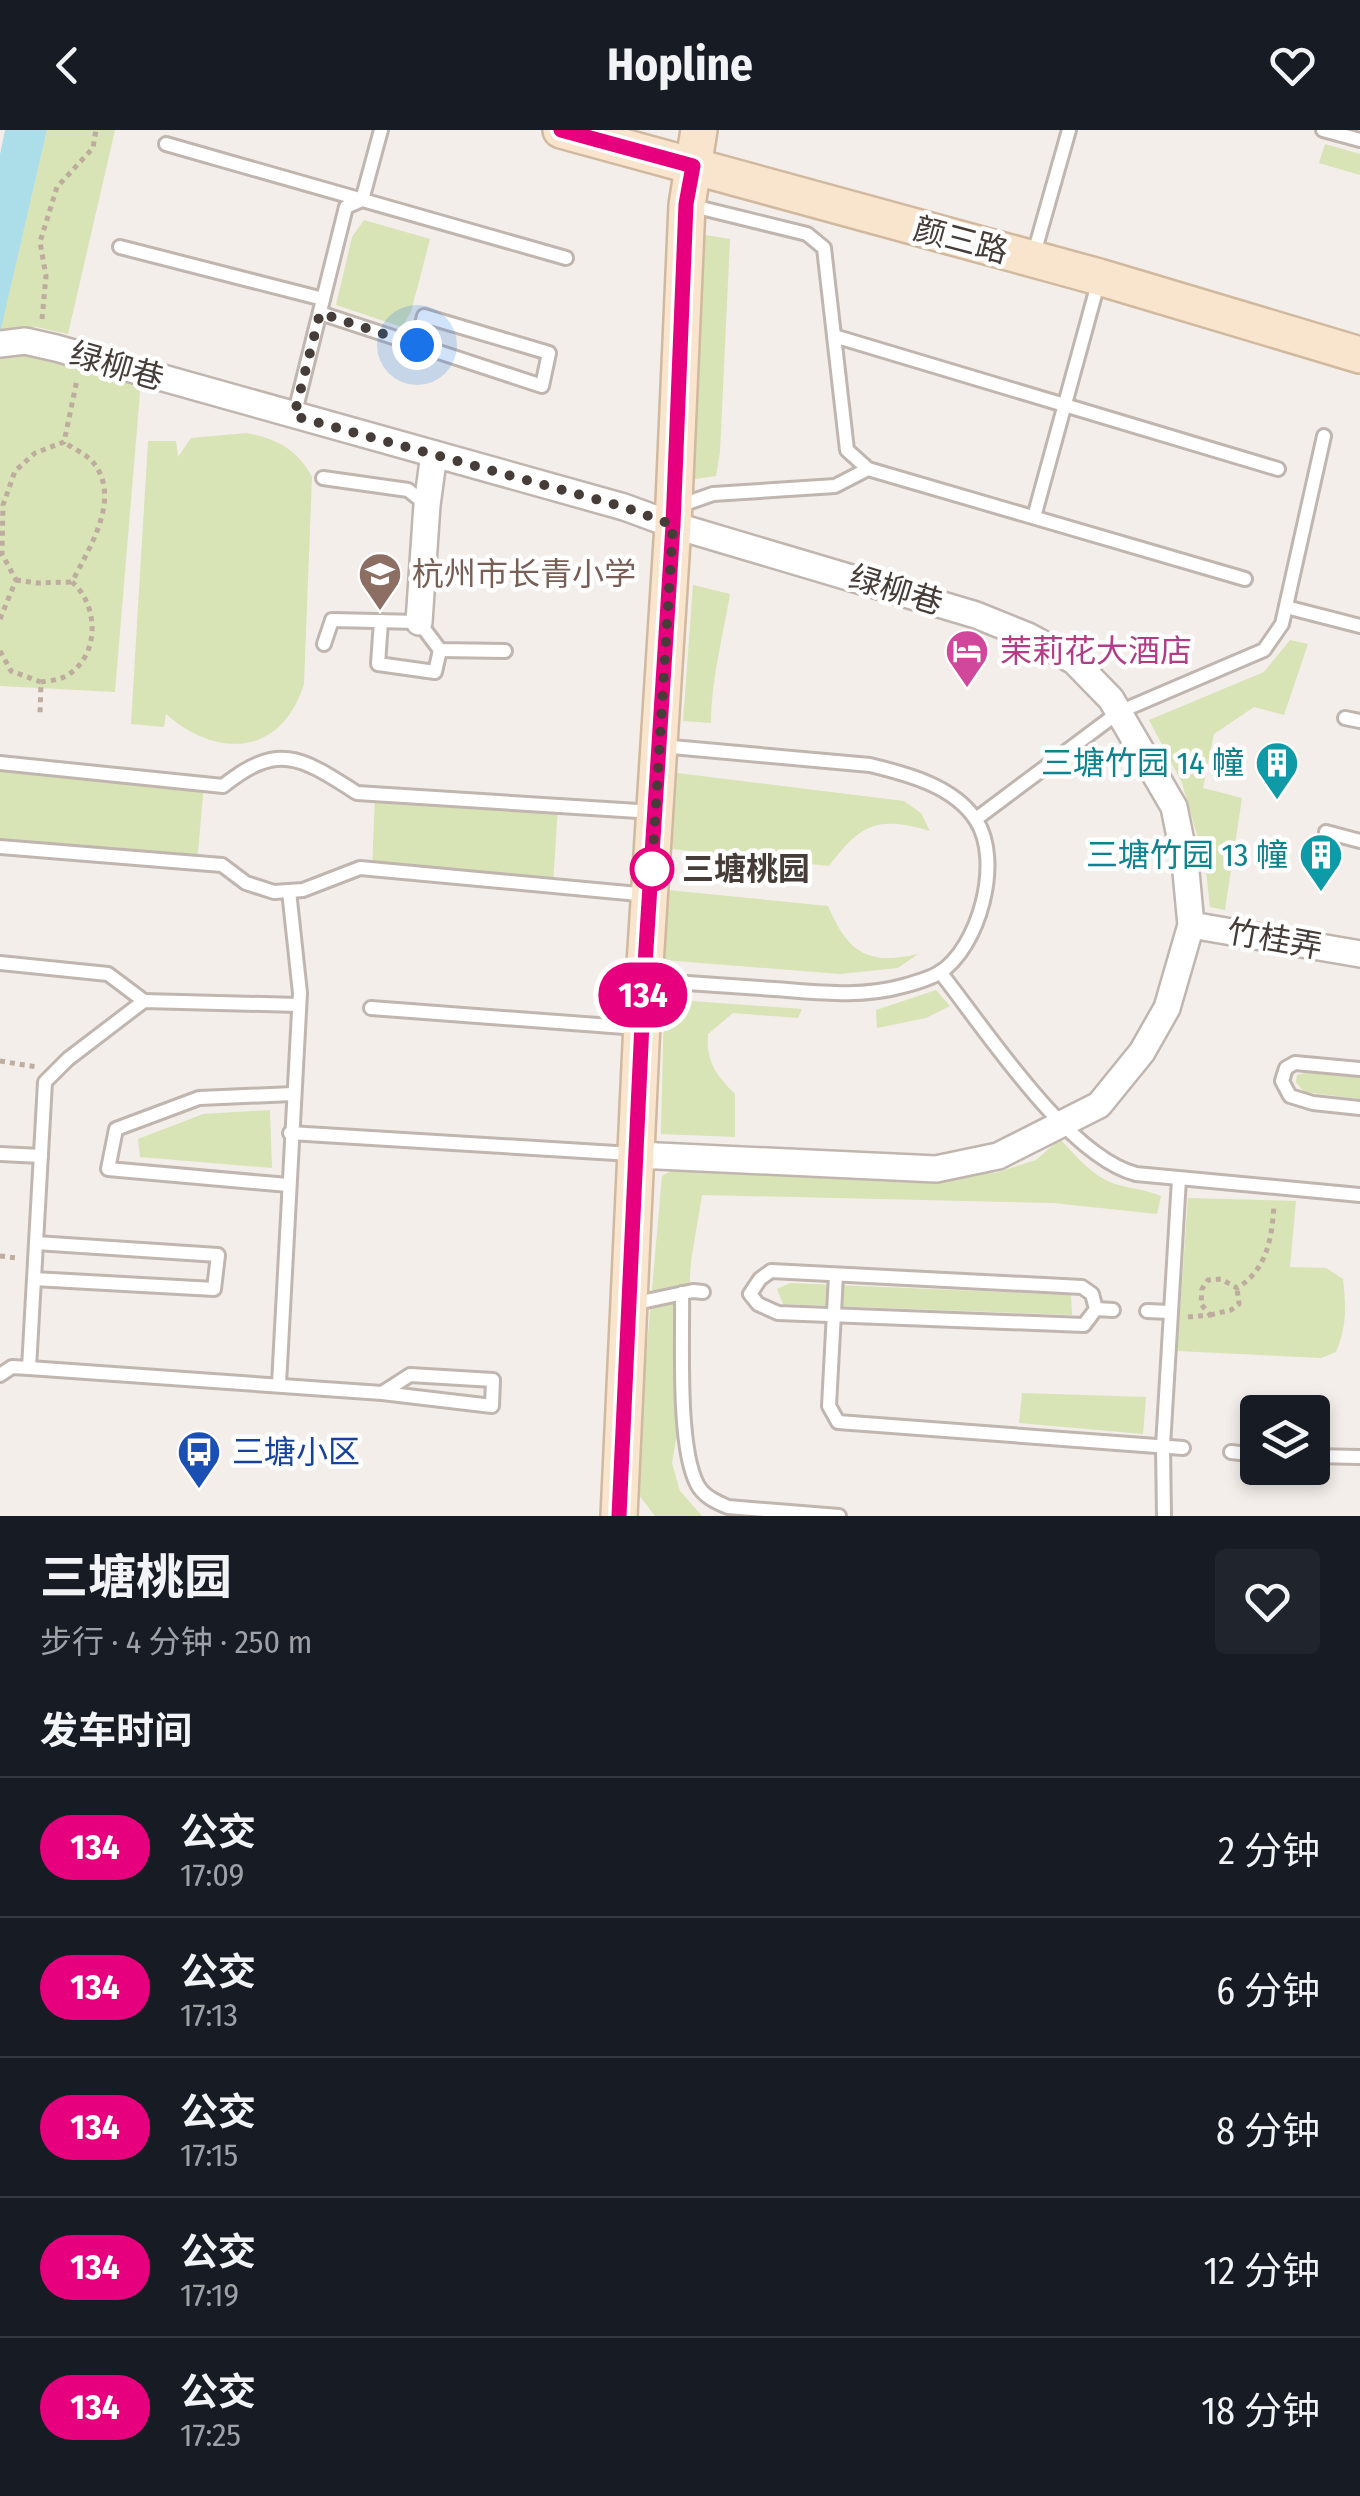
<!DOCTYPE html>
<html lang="zh">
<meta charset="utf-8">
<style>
body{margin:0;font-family:"Fira Sans Condensed","Noto Sans SC",sans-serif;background:#20242c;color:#f1f3f6;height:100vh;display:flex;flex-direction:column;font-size:38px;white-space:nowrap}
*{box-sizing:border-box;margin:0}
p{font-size:32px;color:#9ea1a6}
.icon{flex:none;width:55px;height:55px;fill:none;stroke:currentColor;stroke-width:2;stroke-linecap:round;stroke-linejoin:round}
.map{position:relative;height:1386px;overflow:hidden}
.drawer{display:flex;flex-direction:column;background:#171b24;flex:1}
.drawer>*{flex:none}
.badge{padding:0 20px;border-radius:32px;font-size:35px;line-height:65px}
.controls{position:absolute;left:1240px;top:1265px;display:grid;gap:20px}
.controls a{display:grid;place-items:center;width:90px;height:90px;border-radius:10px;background:#171b24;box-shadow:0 5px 15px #0003;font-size:50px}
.you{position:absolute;width:50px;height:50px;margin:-25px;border:8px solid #fff;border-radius:50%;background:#1a73e8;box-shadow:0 0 0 15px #1a73e833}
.map>.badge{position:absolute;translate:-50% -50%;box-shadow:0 0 0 5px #fff}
h2{padding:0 40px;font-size:38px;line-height:90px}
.round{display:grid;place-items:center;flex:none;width:105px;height:105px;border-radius:10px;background:#20242c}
.overview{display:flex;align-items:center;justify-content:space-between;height:170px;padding:0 40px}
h1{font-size:48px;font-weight:700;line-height:75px}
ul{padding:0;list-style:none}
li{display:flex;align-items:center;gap:30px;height:140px;padding:0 40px;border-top:2px solid #363941}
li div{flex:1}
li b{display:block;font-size:38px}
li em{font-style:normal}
li .badge{min-width:110px;font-weight:700;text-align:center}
header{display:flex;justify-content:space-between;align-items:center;height:130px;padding:0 40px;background:#171b24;font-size:45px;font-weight:700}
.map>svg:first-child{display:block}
.green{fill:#d8e3b6}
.water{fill:#acdee9}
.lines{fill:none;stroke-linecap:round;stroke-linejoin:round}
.lane-casing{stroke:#c0b6af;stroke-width:18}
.street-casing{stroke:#c0b6af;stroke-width:30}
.secondary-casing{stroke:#d1b99f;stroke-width:40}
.path{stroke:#beac9f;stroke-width:5;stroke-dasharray:5 5;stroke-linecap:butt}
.lane{stroke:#fff;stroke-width:12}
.street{stroke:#fff;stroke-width:25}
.secondary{stroke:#f9e4cd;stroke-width:35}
.line-casing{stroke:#fff;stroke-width:22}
.line{stroke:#e6007e;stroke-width:15}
.walk{stroke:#463d38;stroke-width:10;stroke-dasharray:0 18}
.stop-dot{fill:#fff;stroke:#e6007e;stroke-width:5}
.labels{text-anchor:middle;stroke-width:9;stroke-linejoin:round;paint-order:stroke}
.street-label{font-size:32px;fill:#463d38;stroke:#fff}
.education-label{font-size:32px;fill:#785e54;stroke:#fff;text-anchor:start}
.hotel-label{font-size:32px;fill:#b23c85;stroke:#fff;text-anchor:start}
.culture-label{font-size:32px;fill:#0d838f;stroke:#fff;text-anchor:end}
.stop-label{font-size:32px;font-weight:bold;fill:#463d38;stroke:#fff;text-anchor:start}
.transit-label{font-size:32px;fill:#164399;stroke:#fff;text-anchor:start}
</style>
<header><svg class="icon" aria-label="back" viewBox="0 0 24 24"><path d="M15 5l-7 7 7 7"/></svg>Hopline<svg class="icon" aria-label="heart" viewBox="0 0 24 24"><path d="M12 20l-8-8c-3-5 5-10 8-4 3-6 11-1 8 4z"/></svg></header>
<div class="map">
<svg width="1360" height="1386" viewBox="0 0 1360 1386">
<rect width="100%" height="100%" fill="#f3eee9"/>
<g class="green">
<polygon points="47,0 115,0 68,204 36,197 0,201"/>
<polygon points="1325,14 1360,24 1360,45 1319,33"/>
<polygon points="364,90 430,109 411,182 402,197 336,175 352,107"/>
<polygon points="705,105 730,109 720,322 716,346 689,350"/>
<polygon points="11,215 141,251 115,562 0,556 0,224"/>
<path d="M247,303C277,309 297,319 312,347L304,554C282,625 218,630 166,584L164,597L131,594L148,311H176L178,327L191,308Z"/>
<path d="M693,455L730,464C723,507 711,549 711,593L683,591Z"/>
<polygon points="1290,510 1308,514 1284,585 1254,577 1214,604 1203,658 1242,668 1225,780 1210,777 1205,733 1182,653 1149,590 1264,542"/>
<polygon points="0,633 204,654 197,733 0,717"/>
<path d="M677,643L904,671L921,683L930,701C877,686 862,693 829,736L672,719Z"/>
<polygon points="375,665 558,676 553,756 372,740"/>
<path d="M668,760L828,776C848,822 867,836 918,824L898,838L840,844L663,830Z"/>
<polygon points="936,860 950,876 926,888 877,898 876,880"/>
<path d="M664,869L802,879L798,888L733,883L708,904C706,932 716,945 735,964V1007L661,1004Z"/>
<polygon points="1309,942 1360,947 1360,969 1304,962 1296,952 1297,945"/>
<polygon points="270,980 272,1038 140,1027 138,1009 203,984"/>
<path d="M1060,1009C1076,1026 1092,1046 1115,1054C1131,1059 1145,1059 1161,1066L1157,1084L1053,1073L702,1065L691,1131L681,1281L672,1333L680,1361L702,1386H655L638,1364L646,1227L662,1046L674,1039L995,1043L1036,1030Z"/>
<path d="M1188,1068L1296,1071L1290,1137L1326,1138L1343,1149C1346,1177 1347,1196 1336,1222L1321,1228L1177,1221Z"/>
<polygon points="790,1153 1071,1165 1072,1185 783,1174 777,1159"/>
<polygon points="1022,1263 1146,1267 1143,1304 1019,1293"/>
</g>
<polygon class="water" points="5,0 47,0 0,203 0,24"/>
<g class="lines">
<g class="lane-casing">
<g id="lane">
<polyline points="1323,0 1360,10"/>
<polyline points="166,14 566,128"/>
<polyline points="689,75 807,104 824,118 847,320 868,339 1245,449"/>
<polyline points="120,117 323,169"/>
<polyline points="1033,127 1069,0"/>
<polyline points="320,183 542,256 549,223 424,186 417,215"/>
<polyline points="834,206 1278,339"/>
<polyline points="294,286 346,77 362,70 381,0"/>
<polyline points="323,348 408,360 427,375"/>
<polyline points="676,377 713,364 835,356 868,339"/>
<polyline points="1034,387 1099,150"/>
<polyline points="1286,477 1360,496"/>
<polyline points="381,491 378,534 435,542 440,520"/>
<polyline points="324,514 332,490 419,492 440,520 505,521"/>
<polyline points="1345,588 1360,591"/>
<path d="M0,633L223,656C279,611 302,628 357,663L654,682"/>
<polyline points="976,689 1119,582 1264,520 1282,494 1324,306"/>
<polyline points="1326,702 1360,711"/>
<polyline points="0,717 222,735 246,753 274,762 303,760 360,738 649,765"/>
<polyline points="0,833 108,844 144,871"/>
<path d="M940,842C986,900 1067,1026 1136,1044L1360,1065"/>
<path d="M644,850C687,853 731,856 774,859C818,862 860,868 903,856C914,853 929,849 939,843C979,818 1003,731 976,690C954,656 907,644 870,635L661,616"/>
<polyline points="371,878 638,898"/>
<polyline points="1360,939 1295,933 1286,938 1282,951 1290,966 1313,973 1360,978"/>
<polyline points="290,1003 632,1024"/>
<polyline points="0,1024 41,1026"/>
<polyline points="288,1055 108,1039 116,999 199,968 293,964"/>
<polygon points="771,1141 1082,1157 1092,1164 1096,1179 1084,1195 778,1183 758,1174 750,1164 760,1149"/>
<polyline points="836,1145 829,1276 838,1292 1183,1318"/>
<polyline points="34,1149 214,1159 218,1125 36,1113"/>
<path d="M682,1163C683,1210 677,1315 697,1354C703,1366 716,1372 728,1377L839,1386"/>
<polyline points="632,1174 693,1161 703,1162"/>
<polyline points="1096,1179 1113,1180"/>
<polyline points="1147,1181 1171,1182"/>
<polyline points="29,1238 45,952 68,929 144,871 299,875"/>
<polyline points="0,1245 12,1237 29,1238 382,1263 492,1276 493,1250 410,1245 382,1263"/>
<polyline points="279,1254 300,863 289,761"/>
<polyline points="1231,1322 1258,1325"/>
<polyline points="1312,1326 1360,1327"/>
<polyline points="1164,1386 1163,1316 1179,1049"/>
</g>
</g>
<g class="street-casing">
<g id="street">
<polyline points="0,214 25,211 56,218 624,377 673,395 976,485 1028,506 1074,531 1111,569 1174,677 1185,731 1191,795 1167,878 1142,922 1099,975 998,1026 936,1039 637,1025"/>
<polyline points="419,492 427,375 434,324"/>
<polyline points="1191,795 1360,824"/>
</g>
</g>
<g class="secondary-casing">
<g id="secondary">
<polyline points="561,0 1099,147 1360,225"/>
<polyline points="619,1386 644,850 673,395 687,75 699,0"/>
</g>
</g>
<g class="path">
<polyline points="42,189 46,146 40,112 57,57 93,18 96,0"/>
<polyline points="16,450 37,453 72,452"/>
<polyline points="0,489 16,450 2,424 3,375 15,341 35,323 64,312 77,250"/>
<polyline points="0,521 11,541 41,552 40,584"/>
<path d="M41,552C48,551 58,550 64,547C100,529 100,476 72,452C89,418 124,366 91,330C84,323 72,318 64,312"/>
<polyline points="0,931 37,937"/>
<polyline points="0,1126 17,1128"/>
<polyline points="1210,1185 1231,1180 1239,1174 1237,1158"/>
<path d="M1188,1187L1210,1185L1201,1174L1202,1159L1208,1150L1221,1149L1237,1158C1267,1140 1272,1108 1274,1075"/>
</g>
<use href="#lane" class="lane"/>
<use href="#street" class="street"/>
<use href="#secondary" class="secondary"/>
</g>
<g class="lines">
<g class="line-casing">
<polyline id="line" points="561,0 693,36 686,74 673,395 644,850 619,1386"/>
</g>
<use href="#line" class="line"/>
<polyline class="walk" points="417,215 320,183 294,286 624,377 673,395 652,739"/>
</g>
<defs>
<g id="school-pin" transform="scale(2.25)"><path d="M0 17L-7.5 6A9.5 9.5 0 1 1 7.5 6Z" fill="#8d6e63" stroke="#fff"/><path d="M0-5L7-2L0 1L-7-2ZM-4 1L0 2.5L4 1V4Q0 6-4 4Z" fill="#fff"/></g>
<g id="hotel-pin" transform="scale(2.25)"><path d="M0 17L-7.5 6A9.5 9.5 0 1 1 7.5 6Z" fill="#d1479c" stroke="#fff"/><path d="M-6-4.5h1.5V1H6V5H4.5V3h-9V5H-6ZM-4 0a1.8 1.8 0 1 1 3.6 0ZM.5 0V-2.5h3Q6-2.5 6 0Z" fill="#fff"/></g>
<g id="building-pin" transform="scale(2.25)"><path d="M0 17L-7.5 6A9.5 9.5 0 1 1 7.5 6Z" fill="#0f9aa8" stroke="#fff"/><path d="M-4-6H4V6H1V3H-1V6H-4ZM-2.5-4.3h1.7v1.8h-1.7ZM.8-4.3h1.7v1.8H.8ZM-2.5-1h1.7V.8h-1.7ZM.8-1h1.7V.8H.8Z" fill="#fff"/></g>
<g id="bus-pin" transform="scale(2.25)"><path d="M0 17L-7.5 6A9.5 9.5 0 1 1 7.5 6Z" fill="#1a4fb4" stroke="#fff"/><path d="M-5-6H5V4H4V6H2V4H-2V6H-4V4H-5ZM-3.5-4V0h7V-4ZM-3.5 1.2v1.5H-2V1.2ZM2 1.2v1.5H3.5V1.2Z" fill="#fff"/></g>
</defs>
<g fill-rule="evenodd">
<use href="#school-pin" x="380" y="444"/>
<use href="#hotel-pin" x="967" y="521"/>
<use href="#building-pin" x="1277" y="633"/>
<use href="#building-pin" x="1321" y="725"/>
<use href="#bus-pin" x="199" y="1322"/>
</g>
<circle class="stop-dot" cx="652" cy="739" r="20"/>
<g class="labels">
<g class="street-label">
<text transform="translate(961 110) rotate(15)" y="11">颜三路</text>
<text transform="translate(117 236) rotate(16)" y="11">绿柳巷</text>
<text transform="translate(896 460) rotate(17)" y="11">绿柳巷</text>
<text transform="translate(1275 809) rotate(10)" y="11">竹桂弄</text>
</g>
<g class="education-label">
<text x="412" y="455">杭州市长青小学</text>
</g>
<g class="hotel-label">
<text x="1000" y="532">茉莉花大酒店</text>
</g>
<g class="culture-label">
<text x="1244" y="644">三塘竹园 14 幢</text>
<text x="1288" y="736">三塘竹园 13 幢</text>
</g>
<g class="stop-label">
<text x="682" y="750">三塘桃园</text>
</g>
<g class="transit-label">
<text x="232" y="1333">三塘小区</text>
</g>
</g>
</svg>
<div class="controls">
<a><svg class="icon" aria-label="layers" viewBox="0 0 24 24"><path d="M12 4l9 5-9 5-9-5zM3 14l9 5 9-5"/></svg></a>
</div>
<div class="you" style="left:417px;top:215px"></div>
<b class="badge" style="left:643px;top:865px;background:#e6007e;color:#fff">134</b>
</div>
<section class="drawer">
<div class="overview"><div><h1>三塘桃园</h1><p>步行 · 4 分钟 · 250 m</p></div><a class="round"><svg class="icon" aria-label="heart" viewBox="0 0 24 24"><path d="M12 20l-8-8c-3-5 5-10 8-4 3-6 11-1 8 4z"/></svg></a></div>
<h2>发车时间</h2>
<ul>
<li><span class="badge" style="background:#e6007e;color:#fff">134</span><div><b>公交</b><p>17:09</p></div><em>2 分钟</em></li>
<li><span class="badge" style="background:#e6007e;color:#fff">134</span><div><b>公交</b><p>17:13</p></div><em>6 分钟</em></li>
<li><span class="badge" style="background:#e6007e;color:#fff">134</span><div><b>公交</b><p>17:15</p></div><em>8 分钟</em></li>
<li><span class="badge" style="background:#e6007e;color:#fff">134</span><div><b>公交</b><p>17:19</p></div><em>12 分钟</em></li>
<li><span class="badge" style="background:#e6007e;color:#fff">134</span><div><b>公交</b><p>17:25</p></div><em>18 分钟</em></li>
</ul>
</section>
